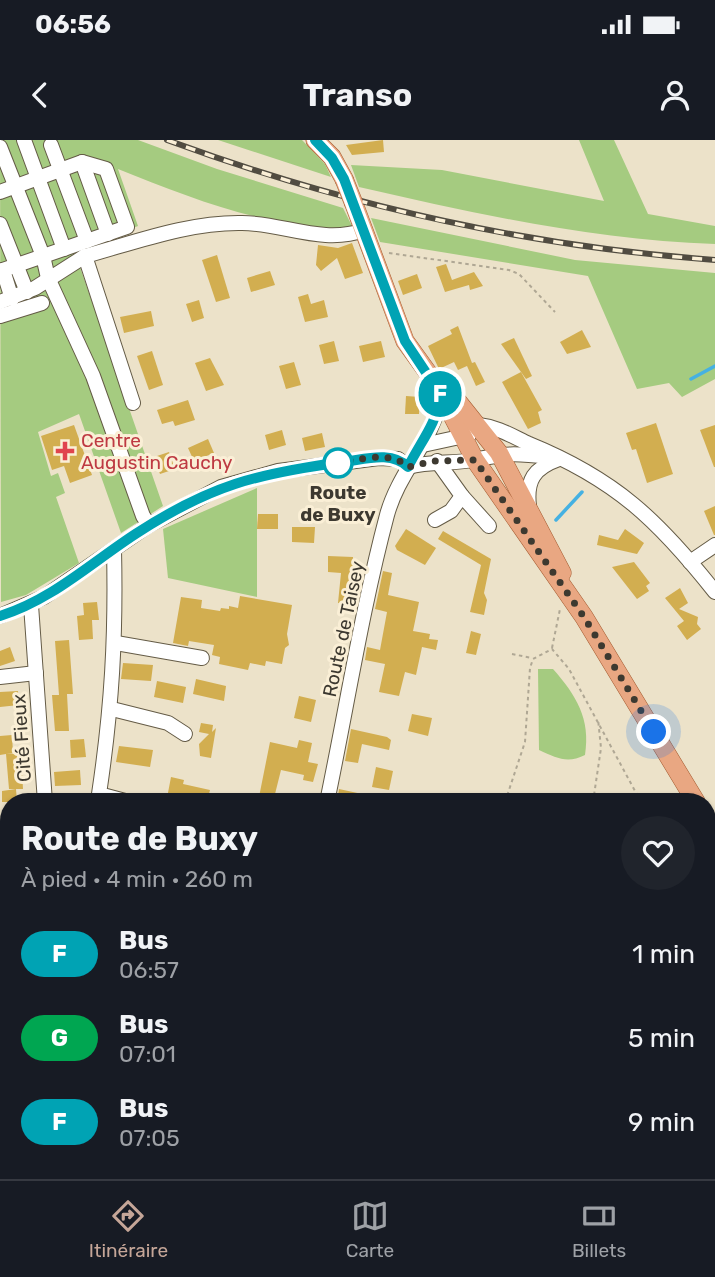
<!DOCTYPE html>
<html lang="fr">
<meta charset="utf-8">
<style>
body{margin:0;font-family:Rubik,sans-serif;background:#20242c;color:#f1f3f6;height:100vh;display:flex;flex-direction:column;font-size:26px;white-space:nowrap}
*{box-sizing:border-box;margin:0}
p{font-size:23px;color:#9ea1a6}
.icon{flex:none;width:38px;height:38px;fill:none;stroke:currentColor;stroke-width:2;stroke-linecap:round;stroke-linejoin:round}
.map{position:relative;flex:1;overflow:hidden}
.side{position:absolute;left:0px;top:653px;width:716px;height:387px;display:flex;flex-direction:column;background:#171b24;border-radius:28px 28px 0 0;box-shadow:0 2px 5px #0004}
.side>*{flex:none}
.badge{padding:0 14px;border-radius:23px;font-size:24px;line-height:46px}
.you{position:absolute;width:35px;height:35px;margin:-18px;border:5px solid #fff;border-radius:50%;background:#1a73e8;box-shadow:0 0 0 10px #1a73e833}
.map>.badge{position:absolute;translate:-50% -50%;box-shadow:0 0 0 4px #fff}
.round{display:grid;place-items:center;flex:none;width:74px;height:74px;border-radius:37px;background:#20242c}
.overview{display:flex;align-items:center;justify-content:space-between;height:119px;padding:0 21px}
h1{font-size:33px;font-weight:700;line-height:52px}
ul{padding:0;list-style:none}
li{display:flex;align-items:center;gap:21px;height:84px;padding:0 21px}
li div{flex:1}
li b{display:block;font-size:26px}
li em{font-style:normal}
li .badge{min-width:77px;font-weight:700;text-align:center}
.status{display:flex;justify-content:space-between;align-items:center;height:49px;padding:0 35px;background:#171b24;direction:ltr}
.status svg{height:19px;fill:currentColor}
header{display:flex;justify-content:space-between;align-items:center;height:91px;padding:0 21px;background:#171b24;font-size:32px;font-weight:700}
.tabs{display:flex;justify-content:space-around;align-items:center;height:98px;border-top:2px solid #363941;background:#171b24;font-size:19px;color:#9ea1a6}
.tabs a{display:grid;justify-items:center;gap:4px}
.tabs .on{color:#c5a698}
.map>svg:first-child{display:block}
.green{fill:#a5cb80}
.lines{fill:none;stroke-linecap:round;stroke-linejoin:round}
.stream{stroke:#45b1e2;stroke-width:3.5}
.building{fill:#d2ae50}
.minor-casing{stroke:#645b46;stroke-width:16}
.major-casing{stroke:#a35a2f;stroke-width:19}
.path{stroke:#afa794;stroke-width:2;stroke-dasharray:3.5 3.5;stroke-linecap:butt}
.minor{stroke:#fff;stroke-width:14}
.major{stroke:#e9a782;stroke-width:18}
.rail-casing{stroke:#514c41;stroke-width:6}
.rail{stroke:#faefd6;stroke-width:3.5;stroke-dasharray:10;stroke-linecap:butt}
.major-bridge-casing{stroke:#a35a2f;stroke-width:19;stroke-linecap:butt}
.major-bridge{stroke:#e9a782;stroke-width:18}
.line-casing{stroke:#fff;stroke-width:16}
.line{stroke:#00a3b4;stroke-width:10}
.walk{stroke:#3d3930;stroke-width:7;stroke-dasharray:0 12.6}
.health-dot{fill:#e0444e;stroke:#faefd6;stroke-width:2.5}
.stop-dot{fill:#fff;stroke:#00a3b4;stroke-width:3.5}
.labels{text-anchor:middle;stroke-width:6;stroke-linejoin:round;paint-order:stroke}
.health-label{font-size:19px;fill:#be3a42;stroke:#faefd6;text-anchor:start}
.stop-label{font-size:19px;font-weight:bold;fill:#3d3930;stroke:#faefd6}
.street-label{font-size:19px;fill:#3d3930;stroke:#faefd6}
</style>
<div class="status"><b>06:56</b><svg viewBox="0 0 49 12"><path d="M0 12V9h3v3zM5 12V6h3v6zM10 12V3h3v9zM15 12V0h3v12zM26 1h20v11H26zM47 4h2v5h-2z"/></svg></div>
<header><svg class="icon" aria-label="back" viewBox="0 0 24 24"><path d="M15 5l-7 7 7 7"/></svg>Transo<svg class="icon" aria-label="person" viewBox="0 0 24 24"><circle cx="12" cy="8" r="4"/><path d="M4 21q1-7 8-7t8 7"/></svg></header>
<div class="map">
<svg width="715" height="1039" viewBox="0 0 715 1039">
<rect width="100%" height="100%" fill="#ece2c9"/>
<g class="green">
<path d="M0,0H138L217,29L343,68L352,86C343,90 331,88 320,87C250,82 183,55 118,29L138,86L74,110L163,366L121,393L79,274L38,292L51,336L58,333L65,353L56,357L79,423L26,455L1,462Z"/>
<polygon points="218,0 302,0 325,24 331,37"/>
<path d="M579,0H614L648,74L715,86V104C595,100 476,74 359,47L351,25L442,30L604,61Z"/>
<polygon points="371,78 575,120 715,133 715,239 682,257 669,243 637,249 588,136 380,102"/>
<polygon points="257,348 257,457 168,438 163,389"/>
<path d="M538,529H553C576,555 591,579 585,615C567,624 557,618 539,610Z"/>
<polygon points="707,849 715,850 715,976 707,975"/>
<polygon points="707,994 715,995 715,1039 495,1039 497,1031 707,1031"/>
</g>
<g class="lines">
<g class="stream">
<polyline points="691,239 715,226"/>
<polyline points="556,380 582,352"/>
</g>
</g>
<g class="building">
<polygon points="383,0 384,12 352,15 346,5"/>
<polygon points="352,103 363,133 345,139 337,118 321,131 316,125 318,105 338,108"/>
<polygon points="217,115 230,158 216,162 202,120"/>
<polygon points="446,124 452,140 474,132 483,146 470,150 469,145 445,152 436,127"/>
<polygon points="270,131 275,145 251,152 247,138"/>
<polygon points="417,134 422,148 403,155 398,141"/>
<polygon points="308,154 311,164 324,160 328,177 305,182 298,157"/>
<polygon points="199,160 204,178 192,182 186,164"/>
<polygon points="151,171 154,186 124,193 120,177"/>
<polygon points="458,186 472,223 475,222 485,242 476,246 467,226 458,230 454,222 439,229 428,206 452,194 450,190"/>
<polygon points="582,190 591,207 567,214 560,202"/>
<polygon points="514,198 532,236 526,239 501,204"/>
<polygon points="334,201 339,221 324,224 319,205"/>
<polygon points="381,201 385,217 363,222 359,206"/>
<polygon points="152,211 163,245 149,250 137,216"/>
<polygon points="210,218 224,245 206,251 195,223"/>
<polygon points="294,222 301,245 286,249 279,226"/>
<polygon points="521,232 542,270 538,272 541,283 528,289 502,242"/>
<polygon points="406,256 420,257 419,274 405,274"/>
<polygon points="188,260 195,280 175,286 173,281 162,284 157,270"/>
<polygon points="656,283 673,334 647,343 636,309 632,310 626,293"/>
<polygon points="74,285 92,335 70,343 64,326 52,330 41,296"/>
<polygon points="715,285 715,327 714,327 700,290"/>
<polygon points="282,290 286,305 269,310 265,295"/>
<polygon points="322,293 325,307 305,311 302,298"/>
<polygon points="208,299 214,313 194,321 188,308"/>
<polygon points="169,312 175,329 160,334 154,317"/>
<polygon points="715,366 715,395 714,395 704,371"/>
<polygon points="258,374 278,374 278,389 257,389"/>
<polygon points="292,387 315,387 314,403 292,402"/>
<polygon points="406,389 436,408 425,425 397,410 395,406"/>
<polygon points="625,389 644,403 637,414 597,405 599,395 618,400"/>
<polygon points="443,391 491,419 484,453 487,460 484,475 470,472 481,425 438,399"/>
<polygon points="328,416 353,417 352,464 338,463 341,433 328,432"/>
<polygon points="634,422 650,443 646,446 649,451 637,459 612,427"/>
<polygon points="383,431 392,433 388,455 419,462 413,491 430,494 429,499 438,500 436,510 422,507 416,535 405,532 399,556 379,552 385,524 365,520 367,507 380,510 387,472 375,469"/>
<polygon points="680,448 688,463 679,469 698,477 697,484 701,489 687,500 677,486 684,481 665,458"/>
<polygon points="240,456 292,465 287,494 289,505 285,508 282,524 266,521 265,526 250,523 248,530 219,524 220,517 212,515 214,505 189,501 188,506 173,503 181,457 202,460 201,468 220,471 221,468 229,469 229,466 238,468"/>
<polygon points="97,462 99,480 92,480 93,499 79,500 77,476 84,475 83,463"/>
<polygon points="471,491 481,494 476,515 466,513"/>
<polygon points="69,500 73,554 67,554 69,591 55,591 52,555 59,555 55,501"/>
<polygon points="10,507 15,521 0,526 0,511"/>
<polygon points="123,523 153,525 151,541 121,539"/>
<polygon points="196,539 226,546 224,561 193,554"/>
<polygon points="157,541 186,547 183,563 154,557"/>
<polygon points="18,551 19,565 0,567 0,552"/>
<polygon points="299,556 316,560 311,582 294,578"/>
<polygon points="412,574 432,578 428,596 408,591"/>
<polygon points="201,583 213,585 212,592 216,588 211,618 200,616 199,604 209,594 199,592"/>
<polygon points="351,589 387,597 391,600 389,610 362,604 358,623 345,621"/>
<polygon points="12,595 13,613 6,614 21,613 23,649 9,649 6,614 0,615 0,596"/>
<polygon points="84,599 86,617 71,618 70,600"/>
<polygon points="299,600 312,603 308,622 318,624 313,642 303,640 304,635 281,630 273,662 258,662 270,602 297,608"/>
<polygon points="119,606 153,610 150,627 116,622"/>
<polygon points="376,627 393,631 389,650 372,647"/>
<polygon points="80,630 81,645 55,646 54,632"/>
<polygon points="171,637 184,640 183,644 210,650 207,662 167,658"/>
<polygon points="16,649 17,662 2,662 2,651"/>
<polygon points="339,649 376,657 375,662 337,662"/>
</g>
<g class="lines">
<g class="minor-casing">
<g id="minor">
<polyline points="24,0 64,109"/>
<polyline points="51,5 87,101"/>
<polyline points="0,7 43,116 48,138 93,236 143,376 149,385"/>
<polyline points="82,22 108,94"/>
<polyline points="0,52 82,22 106,29 127,87 0,131"/>
<polyline points="0,84 27,152"/>
<polyline points="3,130 12,159"/>
<polyline points="0,162 35,148 85,116"/>
<polyline points="0,176 42,163"/>
<path d="M133,263L85,116C136,102 189,82 242,83C283,83 323,105 364,90"/>
<path d="M479,285C498,287 512,296 529,304C615,339 658,380 715,452"/>
<polyline points="423,305 469,295"/>
<path d="M408,327C430,321 451,324 473,320C506,313 515,313 549,317"/>
<polyline points="462,356 489,386"/>
<path d="M529,366C526,340 534,328 559,319"/>
<polyline points="435,380 451,371 462,356 437,321"/>
<path d="M114,409C116,496 112,567 99,654L129,662"/>
<polyline points="690,422 715,405"/>
<polyline points="31,465 45,662"/>
<polyline points="0,476 44,457 149,385 221,347 278,331 379,318 398,319 408,327"/>
<polyline points="116,503 202,518"/>
<polyline points="0,537 36,533"/>
<polyline points="112,569 168,583 185,594"/>
<path d="M327,662C347,566 362,469 387,375C399,331 434,300 441,255"/>
<polyline points="0,897 9,904"/>
<polyline points="76,1039 82,1031"/>
<polyline points="369,1039 370,1031"/>
</g>
</g>
<g class="major-casing">
<g id="major">
<polyline points="315,0 332,17 344,39"/>
<polyline points="354,64 405,201 436,244 475,320 584,477 696,662"/>
<polyline points="439,245 447,248 499,313 562,433"/>
<polyline points="707,680 715,693"/>
</g>
</g>
<g class="path">
<polyline points="389,113 509,130 519,134 555,172"/>
<polyline points="552,508 560,469"/>
<polyline points="512,514 532,518"/>
<polyline points="505,662 525,602 530,528 533,519 552,509 569,529 641,662"/>
<polyline points="593,662 601,608 598,579"/>
<polyline points="707,792 715,800"/>
<polyline points="0,840 9,846"/>
<polyline points="707,984 715,985"/>
<polyline points="158,1031 166,1039"/>
<polyline points="220,1031 223,1039"/>
<polyline points="428,1031 435,1039"/>
<polyline points="462,1039 464,1031"/>
</g>
<use href="#minor" class="minor"/>
<use href="#major" class="major"/>
<g class="rail-casing">
<path id="rail" d="M167,0C346,66 525,106 715,120"/>
</g>
<use href="#rail" class="rail"/>
<g class="major-bridge-casing">
<polyline id="major-bridge" points="344,39 354,64"/>
</g>
<use href="#major-bridge" class="major-bridge"/>
</g>
<g class="lines">
<g class="line-casing">
<path id="line" d="M0,476C52,460 92,422 137,393C211,345 256,334 342,322C363,320 391,310 408,327C421,301 436,285 441,255L405,201L344,39L332,18L315,0"/>
</g>
<use href="#line" class="line"/>
<path class="walk" d="M338,323C354,321 391,309 408,327L434,321L475,320L584,477L654,592"/>
</g>
<path class="health-dot" d="M61.5 300.5h7v7h7v7h-7v7h-7v-7h-7v-7h7z"/>
<circle class="stop-dot" cx="338" cy="323" r="14"/>
<g class="labels">
<g class="health-label">
<text x="81" y="307">Centre<tspan x="81" dy="22">Augustin Cauchy</tspan></text>
</g>
<g class="stop-label">
<text x="338" y="359">Route<tspan x="338" dy="22">de Buxy</tspan></text>
</g>
<g class="street-label">
<text transform="translate(343 489) rotate(-78)" y="7">Route de Taisey</text>
<text transform="translate(21 598) rotate(-94)" y="7">Cité Fieux</text>
</g>
</g>
</svg>
<div class="you" style="left:654px;top:592px"></div>
<b class="badge" style="left:440px;top:254px;background:#00a3b4;color:#fff">F</b>
<section class="side">
<div class="overview"><div><h1>Route de Buxy</h1><p>À pied · 4 min · 260 m</p></div><a class="round"><svg class="icon" aria-label="heart" viewBox="0 0 24 24"><path d="M12 20l-8-8c-3-5 5-10 8-4 3-6 11-1 8 4z"/></svg></a></div>
<ul>
<li><span class="badge" style="background:#00a3b4;color:#fff">F</span><div><b>Bus</b><p>06:57</p></div><em>1 min</em></li>
<li><span class="badge" style="background:#00a651;color:#fff">G</span><div><b>Bus</b><p>07:01</p></div><em>5 min</em></li>
<li><span class="badge" style="background:#00a3b4;color:#fff">F</span><div><b>Bus</b><p>07:05</p></div><em>9 min</em></li>
</ul>
</section>
</div>
<nav class="tabs">
<a class="on"><svg class="icon" aria-label="directions" viewBox="0 0 24 24"><path d="M12 3l9 9-9 9-9-9zM9 14v-3h6M13 9l2 2-2 2"/></svg>Itinéraire</a>
<a><svg class="icon" aria-label="map" viewBox="0 0 24 24"><path d="M3 6l6-2 6 2 6-2v14l-6 2-6-2-6 2zM9 4v14M15 6v14"/></svg>Carte</a>
<a><svg class="icon" aria-label="tickets" viewBox="0 0 24 24"><path d="M3 7h18v10H3zM15 7v10"/></svg>Billets</a>
</nav>
